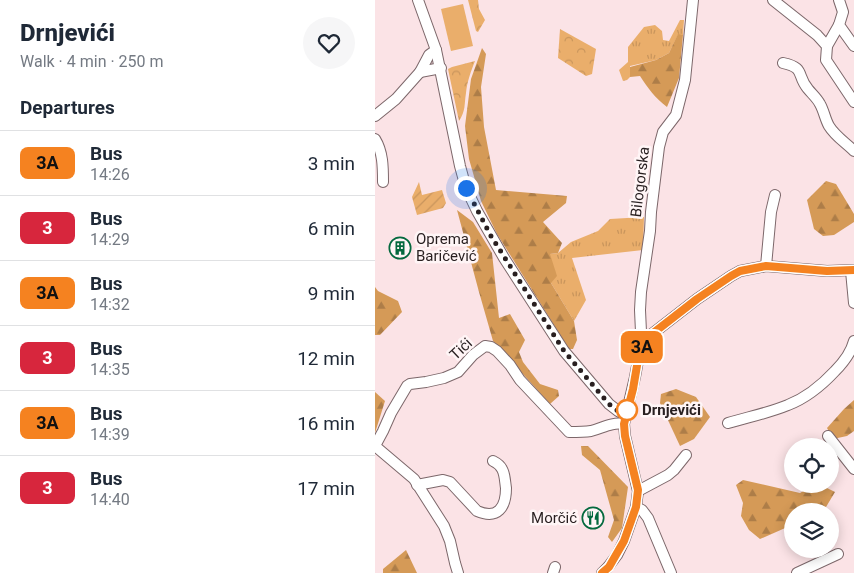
<!DOCTYPE html>
<meta charset="utf-8">
<style>
body{margin:0;font-family:Roboto,sans-serif;background:#f6f6f7;color:#1f2937;height:100vh;display:flex;flex-direction:column;font-size:19px;white-space:nowrap}
*{box-sizing:border-box;margin:0}
p{font-size:16px;color:#747a83}
.icon{flex:none;width:28px;height:28px;fill:none;stroke:currentColor;stroke-width:2;stroke-linecap:round;stroke-linejoin:round}
.map{position:relative;flex:1;overflow:hidden}
.drawer{display:flex;flex-direction:column;background:#fff;width:375px}
.drawer>*{flex:none}
.badge{padding:0 10px;border-radius:8px;font-size:18px;line-height:32px}
.fabs{position:absolute;left:409px;top:438px;display:grid;gap:10px}
.fabs a{display:grid;place-items:center;width:55px;height:55px;border-radius:50%;background:#fff;box-shadow:0 2px 12px #0003;font-size:25px}
.you{position:absolute;width:25px;height:25px;margin:-12px;border:4px solid #fff;border-radius:50%;background:#1a73e8;box-shadow:0 0 0 8px #1a73e833}
.map>.badge{position:absolute;translate:-50% -50%;box-shadow:0 0 0 2px #fff}
h2{padding:0 20px;font-size:19px;line-height:45px}
.round{display:grid;place-items:center;flex:none;width:52px;height:52px;border-radius:26px;background:#f6f6f7}
.headline{display:flex;align-items:center;justify-content:space-between;height:85px;padding:0 20px}
h1{font-size:24px;font-weight:800;line-height:38px}
ul{padding:0;list-style:none}
li{display:flex;align-items:center;gap:15px;height:65px;padding:0 20px;border-top:1px solid #e0e1e3}
li div{flex:1}
li b{display:block;font-size:19px}
li em{font-style:normal}
li .badge{min-width:55px;font-weight:700;text-align:center}
main{display:flex;flex:1;min-height:0}
.map>svg:first-child{display:block}
.grass{fill:url(#grass-tufts)}
.forest{fill:url(#forest-firs)}
.park{fill:url(#park-crowns)}
.garden{fill:url(#garden-furrows)}
.pitch{fill:#eaae6b}
.lines{fill:none;stroke-linecap:round;stroke-linejoin:round}
.minor-casing{stroke:#7c676a;stroke-width:12}
.minor{stroke:#fff;stroke-width:10}
.line-casing{stroke:#fff;stroke-width:11}
.line{stroke:#f58220;stroke-width:8}
.walk{stroke:#281f20;stroke-width:5;stroke-dasharray:0 9}
.stop-dot{fill:#fff;stroke:#f58220;stroke-width:2.5}
.labels{text-anchor:middle;stroke-width:5;stroke-linejoin:round;paint-order:stroke}
.street-label{font-size:15px;fill:#281f20;stroke:#fff5f6}
.poi-label{font-size:15px;fill:#281f20;stroke:#fff5f6;text-anchor:start}
.stop-label{font-size:15px;font-weight:bold;fill:#281f20;stroke:#fff5f6;text-anchor:start}
</style>
<main>
<section class="drawer">
<div class="headline"><div><h1>Drnjevići</h1><p>Walk · 4 min · 250 m</p></div><a class="round"><svg class="icon" aria-label="heart" viewBox="0 0 24 24"><path d="M12 20l-8-8c-3-5 5-10 8-4 3-6 11-1 8 4z"/></svg></a></div>
<h2>Departures</h2>
<ul>
<li><span class="badge" style="background:#f58220;color:#111">3A</span><div><b>Bus</b><p>14:26</p></div><em>3 min</em></li>
<li><span class="badge" style="background:#d7263d;color:#fff">3</span><div><b>Bus</b><p>14:29</p></div><em>6 min</em></li>
<li><span class="badge" style="background:#f58220;color:#111">3A</span><div><b>Bus</b><p>14:32</p></div><em>9 min</em></li>
<li><span class="badge" style="background:#d7263d;color:#fff">3</span><div><b>Bus</b><p>14:35</p></div><em>12 min</em></li>
<li><span class="badge" style="background:#f58220;color:#111">3A</span><div><b>Bus</b><p>14:39</p></div><em>16 min</em></li>
<li><span class="badge" style="background:#d7263d;color:#fff">3</span><div><b>Bus</b><p>14:40</p></div><em>17 min</em></li>
</ul>
</section>
<div class="map">
<svg width="479" height="573" viewBox="0 0 479 573">
<defs>
<pattern id="grass-tufts" width="24" height="20" patternUnits="userSpaceOnUse" patternTransform="scale(1.25)"><rect width="24" height="20" fill="#eaae6b"/><path d="M3 7l-1-3M5 7V3M7 7l1-3M15 17l-1-3M17 17v-4M19 17l1-3" fill="none" stroke="#c9955c"/></pattern>
<pattern id="forest-firs" width="22" height="20" patternUnits="userSpaceOnUse" patternTransform="scale(1.25)"><rect width="22" height="20" fill="#d59a57"/><path d="M5 1l3.5 6h-7zM16 11l3.5 6h-7z" fill="#ad7d48"/></pattern>
<pattern id="park-crowns" width="20" height="18" patternUnits="userSpaceOnUse" patternTransform="scale(1.25)"><rect width="20" height="18" fill="#eaae6b"/><path d="M2 6a3 3 0 1 1 6 0M12 15a3 3 0 1 1 6 0" fill="none" stroke="#c9955c"/></pattern>
<pattern id="garden-furrows" width="10" height="10" patternUnits="userSpaceOnUse" patternTransform="scale(1.25)"><rect width="10" height="10" fill="#eaae6b"/><path d="M-1 1l2-2M0 10L10 0M9 11l2-2" fill="none" stroke="#c9955c"/></pattern>
</defs>
<rect width="100%" height="100%" fill="#fbe3e6"/>
<g class="grass">
<polygon points="305,20 309,20 308,35 303,35 294,53 281,60 255,66 255,77 252,80 248,81 244,70 253,62 253,47 269,27 280,25 287,31 288,40 294,41"/>
<polygon points="269,217 268,250 197,258 211,300 199,321 176,283 175,254 183,253 196,242 223,231 235,219"/>
</g>
<g class="forest">
<path d="M303,34L308,35L304,78L292,107C280,98 273,88 265,76L255,77V67L281,60L294,53Z"/>
<polygon points="107,48 111,54 106,87 109,127 121,190 192,196 191,203 168,222 187,243 183,253 175,254 182,276 176,283 199,321 202,340 198,349 194,349 122,234 106,201 94,159 90,126 96,79"/>
<polygon points="451,181 461,184 479,214 479,222 459,235 448,236 439,229 432,200"/>
<polygon points="82,210 98,222 117,253 124,318 135,314 150,340 144,352 148,362 165,384 183,390 184,396 175,404 118,341 104,292"/>
<polygon points="0,287 3,291 23,301 27,312 5,335 0,335"/>
<polygon points="301,389 321,397 335,417 319,439 305,446 285,403 286,394"/>
<polygon points="0,392 10,401 0,433"/>
<polygon points="479,400 479,431 472,436 458,439 452,428 469,409"/>
<polygon points="206,446 213,446 253,487 247,528 237,542 233,537 239,520 225,470 207,455"/>
<polygon points="368,480 425,493 441,484 444,484 460,492 451,507 445,511 418,511 417,525 385,539 374,530 366,516 368,503 361,485"/>
<polygon points="31,550 42,573 8,573 8,569"/>
</g>
<g class="park">
<polygon points="93,0 103,0 104,9 110,20 103,32 101,31"/>
<polygon points="185,29 221,49 217,74 211,76 183,58"/>
<path d="M100,61C96,71 92,82 91,93C89,105 91,110 84,121L73,69L77,67Z"/>
</g>
<polygon class="garden" points="44,182 47,195 67,190 71,203 68,208 42,215 37,197"/>
<polygon class="pitch" points="88,4 98,46 76,51 66,9"/>
<g class="lines">
<g class="minor-casing">
<g id="minor">
<polyline points="43,0 61,50 85,166 91,188 102,211 129,258 189,351 234,404 243,411 250,415"/>
<polyline points="398,0 442,35 452,46 451,60 479,102"/>
<polyline points="464,0 468,12 464,25 479,46"/>
<polyline points="452,46 464,25"/>
<polyline points="61,50 54,55 45,72 66,68"/>
<path d="M408,63C431,68 421,75 433,89C437,94 442,98 445,104C449,111 450,119 454,126C460,136 471,143 479,151"/>
<polyline points="0,116 21,99 45,72"/>
<path d="M0,139C8,152 8,167 8,182"/>
<polyline points="391,266 396,212 400,195"/>
<polyline points="476,271 479,303"/>
<polyline points="270,342 266,332 265,310 266,292 275,231 276,212 284,147 288,132 301,115 310,80 318,0"/>
<path d="M353,423C373,417 394,413 413,405C431,398 447,385 460,371C469,362 476,353 479,341"/>
<polyline points="453,436 479,469"/>
<path d="M42,485L68,480L75,482L102,511C123,520 131,507 131,488C130,482 130,474 127,469C125,465 122,463 118,461"/>
<polyline points="263,491 293,475 299,470 311,455"/>
<polyline points="261,507 267,510 273,518 296,573"/>
<path d="M83,573L80,563L75,541L69,526L39,479L0,446L8,431L16,413L32,386L35,384L51,382L69,378L83,372L98,355L110,346L116,347L122,351L135,365L145,380L194,432C201,432 209,432 216,431C228,428 236,422 249,424"/>
<polyline points="178,573 180,567"/>
<polyline points="227,573 233,567 242,555 249,541 261,507 263,491 250,436 249,424 260,377 264,355 267,348 277,334 322,299 356,276 365,271 391,266 452,271 479,270"/>
<polyline points="422,573 463,554"/>
</g>
</g>
<use href="#minor" class="minor"/>
</g>
<g class="lines">
<g class="line-casing">
<polyline id="line" points="227,573 234,567 249,541 261,507 263,490 250,436 249,424 258,389 264,354 267,348 277,334 322,299 356,276 365,271 391,266 452,271 479,270"/>
</g>
<use href="#line" class="line"/>
<polyline class="walk" points="91,188 116,236 189,351 234,404 243,411 250,415 252,409 252,410"/>
</g>
<defs>
<g id="building-ring" transform="scale(1.125)"><circle r="9.5" fill="#fff5f6" stroke="#04693e" stroke-width="1.5"/><path d="M-4-6H4V6H1V3H-1V6H-4ZM-2.5-4.3h1.7v1.8h-1.7ZM.8-4.3h1.7v1.8H.8ZM-2.5-1h1.7V.8h-1.7ZM.8-1h1.7V.8H.8Z" fill="#04693e"/></g>
<g id="restaurant-ring" transform="scale(1.125)"><circle r="9.5" fill="#fff5f6" stroke="#04693e" stroke-width="1.5"/><path d="M-5-6h1v4h1v-4h1v4h1v-4h1v5L-1.5 .5V6h-2V.5L-5-1ZM5-6V6H3V1.5H1.5Q1.5-4 5-6Z" fill="#04693e"/></g>
</defs>
<g fill-rule="evenodd">
<use href="#building-ring" x="25" y="248"/>
<use href="#restaurant-ring" x="218" y="518"/>
</g>
<circle class="stop-dot" cx="252" cy="410" r="10"/>
<g class="labels">
<g class="street-label">
<text transform="translate(265 182) rotate(-83)" y="5">Bilogorska</text>
<text transform="translate(86 349) rotate(-43)" y="5">Tići</text>
</g>
<g class="poi-label">
<text x="41" y="244">Oprema<tspan x="41" dy="17">Baričević</tspan></text>
<text x="202" y="523" text-anchor="end">Morčić</text>
</g>
<g class="stop-label">
<text x="267" y="415">Drnjevići</text>
</g>
</g>
</svg>
<div class="fabs">
<a><svg class="icon" aria-label="locate" viewBox="0 0 24 24"><circle cx="12" cy="12" r="6"/><path d="M12 2v4M12 18v4M2 12h4M18 12h4"/></svg></a>
<a><svg class="icon" aria-label="layers" viewBox="0 0 24 24"><path d="M12 4l9 5-9 5-9-5zM3 14l9 5 9-5"/></svg></a>
</div>
<div class="you" style="left:91px;top:188px"></div>
<b class="badge" style="left:267px;top:347px;background:#f58220;color:#111">3A</b>
</div>
</main>
